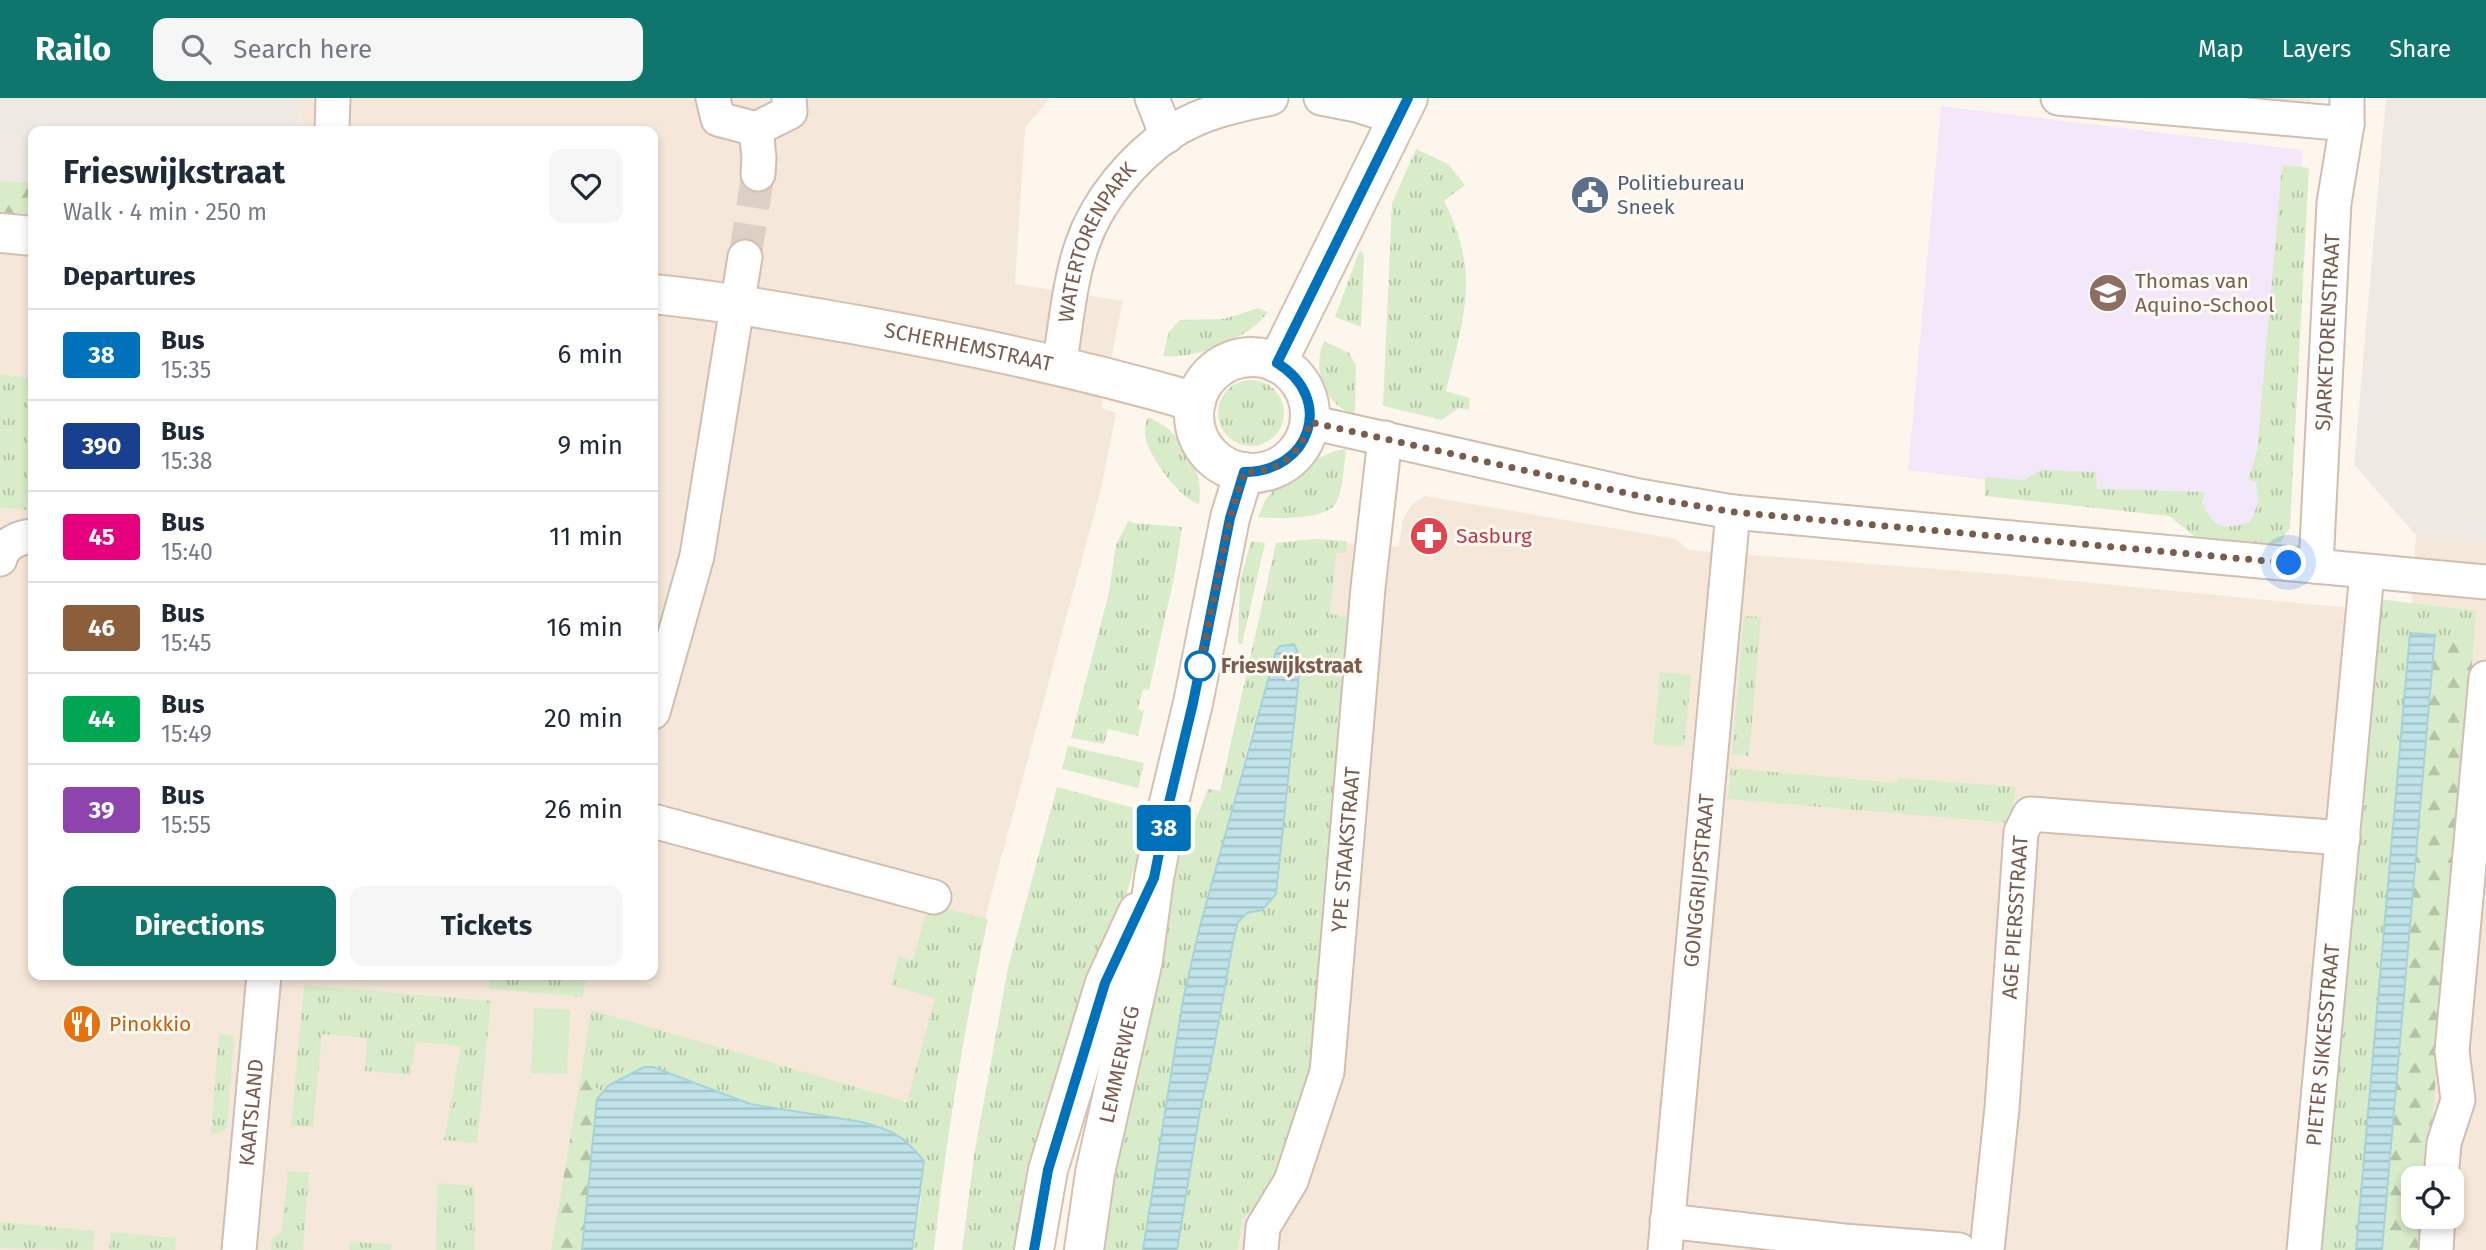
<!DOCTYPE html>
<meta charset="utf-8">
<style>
body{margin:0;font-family:"Fira Sans",sans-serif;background:#f6f6f7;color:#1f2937;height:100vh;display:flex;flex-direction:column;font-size:26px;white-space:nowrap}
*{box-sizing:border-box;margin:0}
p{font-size:23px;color:#747a83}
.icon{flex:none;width:38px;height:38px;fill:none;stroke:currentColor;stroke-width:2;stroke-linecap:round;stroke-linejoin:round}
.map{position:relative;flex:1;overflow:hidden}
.details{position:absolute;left:28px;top:28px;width:630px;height:854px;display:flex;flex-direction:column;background:#fff;border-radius:14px;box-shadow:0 4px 10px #0003}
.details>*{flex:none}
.badge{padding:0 14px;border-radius:5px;font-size:24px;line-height:46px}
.tools{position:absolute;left:2401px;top:1068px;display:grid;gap:14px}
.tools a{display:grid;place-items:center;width:63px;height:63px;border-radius:14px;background:#fff;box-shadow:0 4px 10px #0003;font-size:35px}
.you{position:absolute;width:35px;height:35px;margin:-18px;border:5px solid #fff;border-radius:50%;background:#1a73e8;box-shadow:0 0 0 10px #1a73e833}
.map>.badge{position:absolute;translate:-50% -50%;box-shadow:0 0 0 4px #fff}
h2{padding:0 35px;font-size:26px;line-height:63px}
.round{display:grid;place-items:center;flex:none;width:74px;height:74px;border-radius:14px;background:#f6f6f7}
.head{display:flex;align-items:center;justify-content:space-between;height:119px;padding:0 35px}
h1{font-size:33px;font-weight:700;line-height:52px}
.cta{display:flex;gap:14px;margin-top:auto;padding:14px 35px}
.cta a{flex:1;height:80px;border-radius:14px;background:#0f766e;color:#fff;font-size:28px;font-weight:700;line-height:80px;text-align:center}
.cta a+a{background:#f6f6f7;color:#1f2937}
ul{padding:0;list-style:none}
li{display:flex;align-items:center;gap:21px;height:91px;padding:0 35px;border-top:2px solid #e0e1e3}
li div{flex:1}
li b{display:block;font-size:26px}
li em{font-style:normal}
li .badge{min-width:77px;font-weight:700;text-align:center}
header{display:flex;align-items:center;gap:42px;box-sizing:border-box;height:98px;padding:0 35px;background:#0f766e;color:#fff}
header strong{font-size:33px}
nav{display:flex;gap:38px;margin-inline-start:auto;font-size:24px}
.search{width:490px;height:63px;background:#f6f6f7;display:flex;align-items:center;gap:18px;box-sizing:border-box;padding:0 24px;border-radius:14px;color:#747a83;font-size:26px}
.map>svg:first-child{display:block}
.residential{fill:#f5e8da;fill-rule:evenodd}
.industrial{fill:#efe9e4}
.education{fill:#f3e8fa}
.grass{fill:url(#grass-tufts)}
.forest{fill:url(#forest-firs)}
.pitch{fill:#d8ecc9}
.water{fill:url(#water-rules);stroke:#a5d3da;stroke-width:2}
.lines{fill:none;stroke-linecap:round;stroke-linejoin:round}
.street-tunnel{stroke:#dcd0c4;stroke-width:33;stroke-dasharray:33 17;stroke-linecap:butt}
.street-casing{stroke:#d1beb0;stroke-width:37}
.secondary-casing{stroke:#d6c0b0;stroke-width:42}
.street{stroke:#fff;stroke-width:33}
.secondary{stroke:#fff;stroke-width:38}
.line-casing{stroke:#fff;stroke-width:16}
.line{stroke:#0072bc;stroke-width:10}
.walk{stroke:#7a5c4d;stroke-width:7;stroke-dasharray:0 12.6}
.stop-dot{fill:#fff;stroke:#0072bc;stroke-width:3.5}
.labels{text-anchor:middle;stroke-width:6;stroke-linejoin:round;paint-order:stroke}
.service-label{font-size:21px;fill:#4e5e75;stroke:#fffaf3;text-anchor:start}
.street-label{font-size:21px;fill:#7a5c4d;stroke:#fffaf3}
.education-label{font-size:21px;fill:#785e54;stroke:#fffaf3;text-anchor:start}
.health-label{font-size:21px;fill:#be3a42;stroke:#fffaf3;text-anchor:start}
.stop-label{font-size:21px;font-weight:bold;fill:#7a5c4d;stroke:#fffaf3;text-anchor:start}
.food-label{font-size:21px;fill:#c56008;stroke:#fffaf3;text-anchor:start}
</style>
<header>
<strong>Railo</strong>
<div class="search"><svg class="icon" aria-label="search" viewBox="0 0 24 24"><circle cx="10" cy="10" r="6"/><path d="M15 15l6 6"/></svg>Search here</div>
<nav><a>Map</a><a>Layers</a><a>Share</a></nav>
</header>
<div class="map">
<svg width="2486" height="1152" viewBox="0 0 2486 1152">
<defs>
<pattern id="grass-tufts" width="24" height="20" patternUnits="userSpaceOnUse" patternTransform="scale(1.75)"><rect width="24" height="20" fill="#d8ecc9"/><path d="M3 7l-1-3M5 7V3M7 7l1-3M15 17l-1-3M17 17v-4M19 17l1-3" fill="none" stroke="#b4c2a5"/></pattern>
<pattern id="forest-firs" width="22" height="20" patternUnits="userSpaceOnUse" patternTransform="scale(1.75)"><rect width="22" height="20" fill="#d8ecc9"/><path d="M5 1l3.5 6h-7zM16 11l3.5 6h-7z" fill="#b4c2a5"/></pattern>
<pattern id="water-rules" width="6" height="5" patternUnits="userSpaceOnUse" patternTransform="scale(1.75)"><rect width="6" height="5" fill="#bfe3e8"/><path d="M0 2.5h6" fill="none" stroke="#a0bbbe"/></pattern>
</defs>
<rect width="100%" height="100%" fill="#fdf6ec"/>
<g class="residential">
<polygon points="300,0 1050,0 1025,30 1015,186 1123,203 1101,310 1116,315 1101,391 986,816 946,1005 901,1002 606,1152 0,1152 0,97 33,100 33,877 653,877 653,33 299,33"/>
<polygon points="2215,0 2311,0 2311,8"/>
<path d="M1425,398L1676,441L1689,452L2001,476L2411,516L2416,437L2486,444V1152H1163L1314,444L1399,449L1402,423L1412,406ZM2413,1080H2452V1118H2413Z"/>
</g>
<g class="industrial">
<polygon points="0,0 300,0 299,33 33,33 33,100 0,97"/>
<polygon points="2386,0 2486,0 2486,444 2416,437 2354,367"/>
</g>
<polygon class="education" points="1941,8 2303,52 2273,436 2209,434 2187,408 1908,372"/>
<g class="grass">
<path d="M1416,51L1448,66L1465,87L1444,103C1481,176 1464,218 1446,293L1470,300L1469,312L1459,310L1442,322L1383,308L1392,105Z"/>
<path d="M2282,67L2309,70L2290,429L2281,444L2265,448L2199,442L2169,418L1985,398V379L2024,382L2041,372L2096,374L2097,391L2205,394L2202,405C2214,431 2222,433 2250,424C2258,410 2259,401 2256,385L2248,381L2257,354Z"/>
<polygon points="1362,153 1364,158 1361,229 1335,219 1359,154"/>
<path d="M1258,210L1268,214C1247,242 1197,261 1163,258L1169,234L1180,222L1224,221Z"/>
<path d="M1324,243L1349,255L1356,267L1355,316C1323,307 1312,272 1324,243Z"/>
<polygon points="0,277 33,280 33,371 30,412 0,410"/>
<circle cx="1251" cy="315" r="33"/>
<path d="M1148,319C1181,332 1205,371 1199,406C1181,402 1151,361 1146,342C1144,334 1145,327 1148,319Z"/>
<path d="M1346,351C1344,366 1343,393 1336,405C1327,422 1275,421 1258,419L1266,401L1278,387L1316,361L1335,353Z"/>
<polygon points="1129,422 1133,425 1182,429 1175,475 1149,592 1143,591 1138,611 1144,613 1138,638 1108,631 1104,646 1071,640 1109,494 1116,447"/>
<polygon points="1314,441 1347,443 1346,455 1336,455 1330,516 1350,520 1312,976 1281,1076 1242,1122 1238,1152 1177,1152 1200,1013 1213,955 1233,844 1238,824 1247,815 1262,812 1276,796 1280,749 1254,626 1199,832 1183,902 1143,1152 1092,1152 1165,812 1176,770 1208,691 1220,693 1276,445"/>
<polygon points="1251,443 1265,445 1242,546 1238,545 1240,483"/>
<polygon points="2379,501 2476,513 2474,542 2410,536 2356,1152 2321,1152"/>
<polygon points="1744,518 1761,519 1749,658 1732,656"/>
<polygon points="1660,574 1691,577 1684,649 1653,646"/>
<polygon points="1068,648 1144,665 1138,690 1062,671"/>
<path d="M1731,670L1897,685L1898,680L2016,689C2015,701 2012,712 2011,725L1728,701Z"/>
<polygon points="1057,689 1138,711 1137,761 1017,1152 962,1152 974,1058 1008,870"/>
<path d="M936,808L988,821C964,930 946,1040 934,1152H912L921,1100L898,1037L862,1024L750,1006L653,969L609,987L602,994L586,983L582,971L591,912L907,1004L935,900L891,887L899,859L913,862L927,813L935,815Z"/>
<polygon points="326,877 390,877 390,882"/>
<polygon points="490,877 586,877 583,899 489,891"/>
<polygon points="304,887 491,903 477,1045 444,1042 461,948 416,944 410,977 365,973 367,940 322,936 313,1029 291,1028"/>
<polygon points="219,936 229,936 234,940 227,1030 217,1036 211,1035"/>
<polygon points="288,1073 309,1074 303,1152 271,1152 272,1140 281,1134"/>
<polygon points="437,1085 474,1088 475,1152 436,1152"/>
<polygon points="0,1124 95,1133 93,1152 0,1150"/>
<polygon points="111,1134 176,1140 175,1152 109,1152"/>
<polygon points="350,1144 391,1146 391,1152 349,1152"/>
</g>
<g class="forest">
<polygon points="0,83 33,85 33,125 0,123"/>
<polygon points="2435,537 2474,542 2427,1080 2413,1080 2413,1118 2423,1118 2420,1152 2382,1152"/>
<polygon points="582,971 587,983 602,994 597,1002 582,1152 551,1152"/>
</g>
<polygon class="pitch" points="534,910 570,912 567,976 531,975"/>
<g class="water">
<polygon points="2410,535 2435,537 2382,1152 2356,1152"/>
<polygon points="1294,546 1300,560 1298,588 1276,796 1262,812 1247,815 1238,824 1233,844 1213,955 1200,1013 1177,1152 1143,1152 1183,902 1199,832 1276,553 1280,548"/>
<path d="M644,969H653L750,1006L862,1024C892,1032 904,1038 924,1063L912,1152H582L597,1001L609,987Z"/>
</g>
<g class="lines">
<polyline class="street-tunnel" points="745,159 758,76"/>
<g class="street-casing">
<g id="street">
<polyline points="713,0 718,21 756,31 759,60 758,76"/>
<polyline points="1152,0 1167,38"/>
<polyline points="1321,0 1357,7 1398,20"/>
<polyline points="2058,0 2347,26"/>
<polyline points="756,31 790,14 789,0"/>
<polyline points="332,33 333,0"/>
<path id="s1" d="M1059,268C1066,228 1069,185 1082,147C1097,103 1132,61 1170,35C1200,15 1236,7 1271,0"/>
<polyline points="1310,324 1639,398 1733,414 2486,484"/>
<path d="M0,461C3,446 19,439 33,438"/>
<path id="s2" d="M2316,468L2334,105L2347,26V0"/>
<polyline points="653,614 697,458 745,159"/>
<polyline points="653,723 934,799"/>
<polyline points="2441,1080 2444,1045 2458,1002 2452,953 2486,580"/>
<polyline points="1667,1123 1844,1143 1959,1152"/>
<path id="s3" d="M239,1152L264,877"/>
<path id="s4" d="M1261,1152L1263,1129L1291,1083L1327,974L1368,490L1385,340"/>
<path id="s5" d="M1665,1152L1733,414"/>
<path id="s6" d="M1987,1152L2002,1010L2021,734L2030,716L2343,740"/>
<path id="s7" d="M2304,1152L2367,474"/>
<polyline points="2436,1152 2438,1118"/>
</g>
</g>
<g class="secondary-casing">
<g id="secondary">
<polyline points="0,135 33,138"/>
<path id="s8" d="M653,196C724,203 793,216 863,228C975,248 1086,272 1196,304"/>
<circle cx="1252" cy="317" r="58"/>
<polyline points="1277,265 1408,0"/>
<polyline points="1034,1152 1048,1072 1105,885 1138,814"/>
<path id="s9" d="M1084,1152L1095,1075L1143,862L1154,780L1168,709L1193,605L1230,420L1244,374"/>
</g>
</g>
<use href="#street" class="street"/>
<use href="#secondary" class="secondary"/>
</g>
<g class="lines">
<g class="line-casing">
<path id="line" d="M1034,1152L1048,1072L1105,885L1154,780L1168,709L1193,605L1230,420L1244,374C1311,374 1335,300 1277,265L1408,0"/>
</g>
<use href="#line" class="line"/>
<path class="walk" d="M1200,568L1198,578L1230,420L1244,374C1279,374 1301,357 1310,324L1639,398L1733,414L2289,465"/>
</g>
<defs>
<g id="civic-disc" transform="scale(2.0125)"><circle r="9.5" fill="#5c6f8a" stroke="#fffaf3"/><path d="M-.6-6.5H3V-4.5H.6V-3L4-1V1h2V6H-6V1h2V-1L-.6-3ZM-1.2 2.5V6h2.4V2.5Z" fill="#fff"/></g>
<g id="school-disc" transform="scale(2.0125)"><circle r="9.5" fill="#8d6e63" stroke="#fffaf3"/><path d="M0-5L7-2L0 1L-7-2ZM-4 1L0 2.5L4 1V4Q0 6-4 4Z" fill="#fff"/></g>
<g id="pharmacy-disc" transform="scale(2.0125)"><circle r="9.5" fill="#e0444e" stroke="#fffaf3"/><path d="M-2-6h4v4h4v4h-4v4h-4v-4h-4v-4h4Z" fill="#fff"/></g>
<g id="restaurant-disc" transform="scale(2.0125)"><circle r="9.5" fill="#e8710a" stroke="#fffaf3"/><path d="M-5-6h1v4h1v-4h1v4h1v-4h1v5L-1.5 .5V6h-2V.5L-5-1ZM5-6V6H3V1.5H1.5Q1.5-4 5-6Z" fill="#fff"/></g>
</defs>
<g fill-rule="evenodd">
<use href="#civic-disc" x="1590" y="97"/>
<use href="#school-disc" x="2108" y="195"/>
<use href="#pharmacy-disc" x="1429" y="438"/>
<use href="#restaurant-disc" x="82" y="926"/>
</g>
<circle class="stop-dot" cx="1200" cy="568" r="14"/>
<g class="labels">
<g class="service-label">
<text x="1617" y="92">Politiebureau<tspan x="1617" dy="24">Sneek</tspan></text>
</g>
<g class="street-label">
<text dy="7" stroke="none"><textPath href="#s1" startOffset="131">WATERTORENPARK</textPath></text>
<text dy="7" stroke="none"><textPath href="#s2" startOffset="234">SJARKETORENSTRAAT</textPath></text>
<text dy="7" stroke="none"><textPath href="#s8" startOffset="320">SCHERHEMSTRAAT</textPath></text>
<text dy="7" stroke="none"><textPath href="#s4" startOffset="415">YPE STAAKSTRAAT</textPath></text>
<text dy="7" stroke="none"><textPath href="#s5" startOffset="371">GONGGRIJPSTRAAT</textPath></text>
<text dy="7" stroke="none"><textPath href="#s6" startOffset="334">AGE PIERSSTRAAT</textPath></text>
<text dy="7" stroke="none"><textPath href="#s7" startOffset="206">PIETER SIKKESSTRAAT</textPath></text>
<text dy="7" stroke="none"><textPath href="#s9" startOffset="189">LEMMERWEG</textPath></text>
<text dy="7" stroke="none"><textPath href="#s3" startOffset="138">KAATSLAND</textPath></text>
</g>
<g class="education-label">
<text x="2135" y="190">Thomas van<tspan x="2135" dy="24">Aquino-School</tspan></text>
</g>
<g class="health-label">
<text x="1456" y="445">Sasburg</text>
</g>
<g class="stop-label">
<text x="1221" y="575">Frieswijkstraat</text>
</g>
<g class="food-label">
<text x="109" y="933">Pinokkio</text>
</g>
</g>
</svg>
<div class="tools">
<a><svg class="icon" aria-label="locate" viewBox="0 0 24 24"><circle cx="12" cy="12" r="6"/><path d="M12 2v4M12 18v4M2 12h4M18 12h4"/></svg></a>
</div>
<div class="you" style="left:2289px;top:465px"></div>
<b class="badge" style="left:1164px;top:730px;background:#0072bc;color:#fff">38</b>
<section class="details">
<div class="head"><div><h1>Frieswijkstraat</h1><p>Walk · 4 min · 250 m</p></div><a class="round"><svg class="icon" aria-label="heart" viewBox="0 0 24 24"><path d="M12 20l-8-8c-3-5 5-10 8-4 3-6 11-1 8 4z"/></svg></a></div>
<h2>Departures</h2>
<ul>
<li><span class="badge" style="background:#0072bc;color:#fff">38</span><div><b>Bus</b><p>15:35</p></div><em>6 min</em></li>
<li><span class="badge" style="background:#19408f;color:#fff">390</span><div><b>Bus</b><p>15:38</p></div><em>9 min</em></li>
<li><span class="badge" style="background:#e6007e;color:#fff">45</span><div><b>Bus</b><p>15:40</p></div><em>11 min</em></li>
<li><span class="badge" style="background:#8b5e3c;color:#fff">46</span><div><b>Bus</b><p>15:45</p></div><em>16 min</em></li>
<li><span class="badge" style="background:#00a651;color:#fff">44</span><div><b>Bus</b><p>15:49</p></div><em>20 min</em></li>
<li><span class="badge" style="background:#8e44ad;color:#fff">39</span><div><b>Bus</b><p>15:55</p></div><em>26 min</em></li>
</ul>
<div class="cta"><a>Directions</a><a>Tickets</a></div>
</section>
</div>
